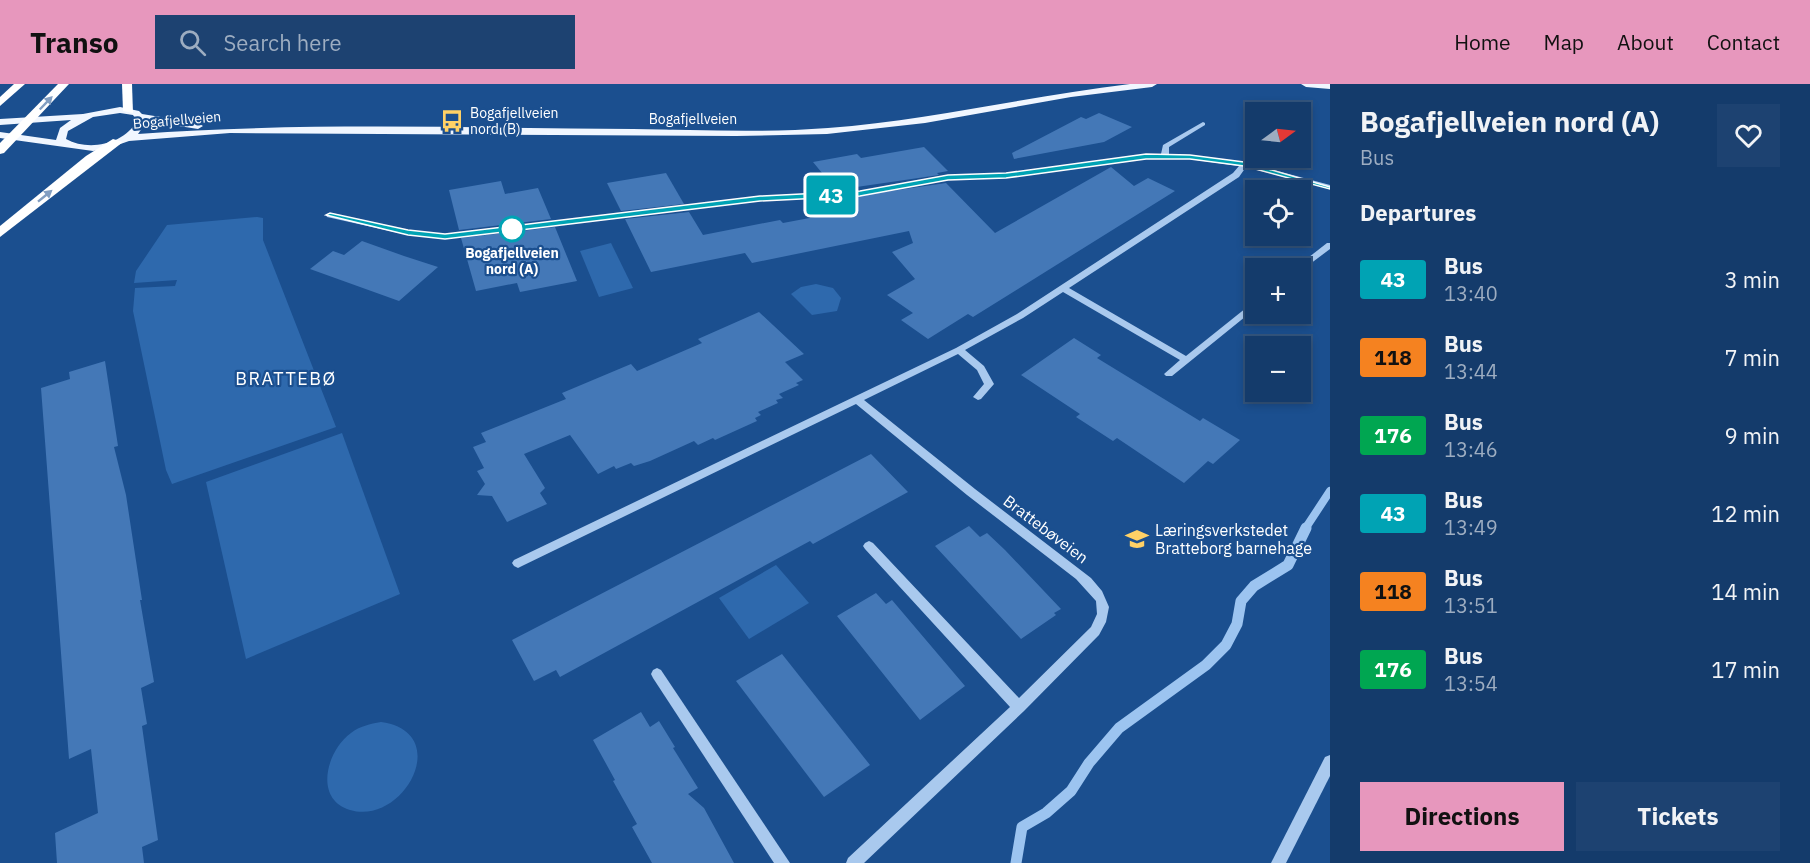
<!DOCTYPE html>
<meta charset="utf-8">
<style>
body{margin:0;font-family:"IBM Plex Sans",sans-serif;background:#1d4271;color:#f1f3f6;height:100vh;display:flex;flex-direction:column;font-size:22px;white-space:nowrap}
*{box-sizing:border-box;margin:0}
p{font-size:20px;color:#9dadc1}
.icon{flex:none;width:33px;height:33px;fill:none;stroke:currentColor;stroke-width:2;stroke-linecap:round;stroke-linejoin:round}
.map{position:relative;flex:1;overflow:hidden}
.drawer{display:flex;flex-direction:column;background:#143b6b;width:480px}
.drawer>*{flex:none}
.badge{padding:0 12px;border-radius:4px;font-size:21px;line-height:39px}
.needle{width:39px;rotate:75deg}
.fabs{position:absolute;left:1245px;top:18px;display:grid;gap:12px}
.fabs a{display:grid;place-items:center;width:66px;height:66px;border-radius:0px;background:#143b6b;box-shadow:0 3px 9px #0003,0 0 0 2px #33557e;font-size:30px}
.map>.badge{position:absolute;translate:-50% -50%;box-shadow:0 0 0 3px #fff}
h2{padding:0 30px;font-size:22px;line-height:54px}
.round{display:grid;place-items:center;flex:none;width:63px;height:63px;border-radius:0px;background:#1d4271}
.head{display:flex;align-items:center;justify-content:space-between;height:102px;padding:0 30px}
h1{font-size:28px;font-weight:700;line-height:45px}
.action{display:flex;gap:12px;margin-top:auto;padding:12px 30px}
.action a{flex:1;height:69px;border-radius:0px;background:#e797bd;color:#111;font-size:24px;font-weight:700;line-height:69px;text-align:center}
.action a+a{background:#1d4271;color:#f1f3f6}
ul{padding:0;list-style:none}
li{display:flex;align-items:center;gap:18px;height:78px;padding:0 30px}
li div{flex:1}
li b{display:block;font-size:22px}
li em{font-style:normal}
li .badge{min-width:66px;font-weight:700;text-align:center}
header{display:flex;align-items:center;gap:36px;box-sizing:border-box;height:84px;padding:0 30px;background:#e797bd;color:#111}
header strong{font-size:28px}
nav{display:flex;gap:33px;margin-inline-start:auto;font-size:21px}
.search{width:420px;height:54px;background:#1d4271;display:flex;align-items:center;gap:15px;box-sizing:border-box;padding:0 21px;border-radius:0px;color:#9dadc1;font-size:22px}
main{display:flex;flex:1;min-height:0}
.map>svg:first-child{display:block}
.green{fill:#2e69ad}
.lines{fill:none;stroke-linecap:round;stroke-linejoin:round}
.stream-far1{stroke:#9cc4f0;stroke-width:8}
.stream{stroke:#9cc4f0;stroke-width:11}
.building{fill:#4478b7}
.minor{fill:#a9c9ee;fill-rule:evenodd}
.major{fill:#f0f6ff;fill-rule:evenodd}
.highway{fill:#fff;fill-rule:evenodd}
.oneway{fill:#829ec1}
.line{fill:#00a3b4;stroke:#fff;stroke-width:1.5}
.stop-dot{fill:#fff;stroke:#00a3b4;stroke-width:3}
.labels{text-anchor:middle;stroke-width:4.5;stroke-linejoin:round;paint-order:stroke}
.far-poi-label{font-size:14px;fill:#fff;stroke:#1b4f8f;text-anchor:start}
.far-street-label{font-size:14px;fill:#fff;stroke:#1b4f8f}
.far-stop-label{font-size:14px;font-weight:bold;fill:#fff;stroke:#1b4f8f}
.street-label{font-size:16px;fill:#fff;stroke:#1b4f8f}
.poi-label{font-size:16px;fill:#fff;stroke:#1b4f8f;text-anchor:start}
.neighbourhood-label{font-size:18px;letter-spacing:1.5px;fill:#fff;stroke:#1b4f8f}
</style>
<header>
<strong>Transo</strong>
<div class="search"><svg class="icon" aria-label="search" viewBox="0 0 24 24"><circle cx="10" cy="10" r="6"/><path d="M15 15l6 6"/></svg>Search here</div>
<nav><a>Home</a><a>Map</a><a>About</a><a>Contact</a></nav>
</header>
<main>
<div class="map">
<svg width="1330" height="779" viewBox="0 0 1330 779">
<rect width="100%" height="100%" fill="#1b4f8f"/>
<g class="green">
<polygon points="257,133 263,134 263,156 336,343 172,400 166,386 133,227 135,204 175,202 177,196 134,199 136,187 167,141"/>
<polygon points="611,159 633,204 599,213 580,167"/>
<polygon points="816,200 833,204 841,214 837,227 812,231 791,210 801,203"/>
<polygon points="342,349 400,510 246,575 206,398"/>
<polygon points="776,481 809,519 749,555 719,514"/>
<path d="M381,638C454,648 404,742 350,726C313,715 327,666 351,649C360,642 370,640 381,638Z"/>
</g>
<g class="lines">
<polyline class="stream-far1" points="1305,445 1330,407"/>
<polyline class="stream" points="1016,779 1022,743 1046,729 1071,707 1089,679 1119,644 1206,581 1226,561 1237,540 1241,517 1254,502 1288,481 1306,444"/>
</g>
<g class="building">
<polygon points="1099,29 1132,43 1104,58 1014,75 1012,69 1081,33 1086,35"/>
<polygon points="924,63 948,87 937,89 939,91 836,106 813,78 857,70 861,74"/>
<polygon points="1111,83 1134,102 1148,94 1175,107 973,233 968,230 928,255 901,236 913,229 887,211 915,195 892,168 913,159 909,147 752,179 745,169 651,188 625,135 689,128 703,151 780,136 783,139 852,126 843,114 946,99 995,149"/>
<polygon points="666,89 684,120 621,127 607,99"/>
<polygon points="501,97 505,110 538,104 551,135 459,146 449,106"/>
<polygon points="555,143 577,197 520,208 517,199 476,207 461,154"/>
<polygon points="362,157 404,172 438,183 399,217 310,185 333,167 344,171"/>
<polygon points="759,228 804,270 785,278 803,296 796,299 799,301 779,310 783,314 776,316 778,319 758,328 761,331 755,334 757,337 715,356 713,354 698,361 694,357 650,377 634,382 631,379 616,385 614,382 598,390 570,351 524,370 545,404 540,409 547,420 507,438 492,412 477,411 485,400 477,387 484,384 473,363 486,358 481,349 566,315 562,309 631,280 637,287 702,259 698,255"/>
<polygon points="1074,254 1101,271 1097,274 1200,337 1203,334 1240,356 1213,380 1208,377 1184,399 1117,354 1113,357 1076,333 1080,330 1021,291"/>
<polygon points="105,277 118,362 114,363 126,411 142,516 140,516 154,598 141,604 147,640 142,642 158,756 142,763 144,779 57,779 55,749 98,729 91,665 69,675 41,304 70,295 69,288"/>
<polygon points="871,370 908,408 813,460 810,457 560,593 556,586 534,597 512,556"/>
<polygon points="969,442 980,453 987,449 1005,466 1061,525 1054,529 1056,531 1021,555 935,462"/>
<polygon points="876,509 886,520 892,516 965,602 920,636 837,532"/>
<polygon points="782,570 870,681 824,713 736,597"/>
<polygon points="641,628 650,643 659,637 675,663 673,664 698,704 688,710 704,724 734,779 652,779 632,743 637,740 613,697 615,696 593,656"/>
</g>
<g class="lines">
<g class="minor">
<polygon points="1203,38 1205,39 1205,41 1169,63 1169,70 1189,71 1244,78 1330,101 1330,105 1246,83 1239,93 1069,204 1186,272 1256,216 1256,224 1172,292 1166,292 1164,290 1180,276 1063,208 1023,234 965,266 984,282 994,300 981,315 978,316 973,313 984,300 977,286 958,270 864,316 975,405 1091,494 1102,507 1109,523 1106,538 1099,551 1024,627 864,779 846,779 848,774 1010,623 865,465 863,462 865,459 869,457 873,459 1019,614 1091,543 1097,530 1096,517 1076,495 967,411 856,320 522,482 518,484 514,482 512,479 514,476 956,264 1017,230 1233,89 1239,82 1189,75 1146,74 1006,94 948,96 860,111 760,117 445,154 408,151 327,133 326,131 330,129 408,147 445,150 760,113 860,107 948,92 1006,90 1146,70 1161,70 1163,61"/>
<polygon points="1327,159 1330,159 1330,165 1302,186 1295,184"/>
<polygon points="657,584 661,586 790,779 774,779 653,594 651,590 653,586"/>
<polygon points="1330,671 1330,692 1286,779 1271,779 1325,673"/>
</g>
<g class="major">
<path d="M1130,0H1157L1152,3L1071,13L925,39L827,50L736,52L230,49L129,57L109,64L93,67L0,54V48L56,56L60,44L71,36L0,41V35L83,30L120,23L139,27L142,30L198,39L203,42L198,45L147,37L138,50C302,38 468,44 633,45C698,46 764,49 828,44C930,36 1029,12 1130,0ZM120,29L133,31L137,37C124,60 89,68 66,55L68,47L93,33Z"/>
<polygon points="1301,0 1330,0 1330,5 1306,3"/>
</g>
<g class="highway">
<polygon points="14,0 25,0 0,22 0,13"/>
<polygon points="58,0 69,0 4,69 0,70 0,59"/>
<polygon points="122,0 132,0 133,29 123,27"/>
<polygon points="113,55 123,58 0,153 0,142 86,72"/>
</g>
</g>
<defs><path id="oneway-solid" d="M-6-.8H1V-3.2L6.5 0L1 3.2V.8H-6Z" transform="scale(1.5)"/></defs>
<g class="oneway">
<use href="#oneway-solid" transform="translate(46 19) rotate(-46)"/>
<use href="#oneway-solid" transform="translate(45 112) rotate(-39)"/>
</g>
<polygon class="line" points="1146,70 1190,71 1244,78 1330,103 1330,105 1244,82 1190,75 1146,75 1006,94 948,96 860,112 760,117 445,155 408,151 326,131 330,129 408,146 445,150 760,112 860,107 948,91 1006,89"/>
<defs>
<g id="bus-bare" transform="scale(1.8)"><path d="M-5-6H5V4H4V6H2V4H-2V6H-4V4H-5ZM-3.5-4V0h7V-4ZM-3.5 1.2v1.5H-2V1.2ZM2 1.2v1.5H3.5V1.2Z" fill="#ffd166" stroke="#1b4f8f" stroke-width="2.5" paint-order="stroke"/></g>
<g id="school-bare" transform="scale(1.8)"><path d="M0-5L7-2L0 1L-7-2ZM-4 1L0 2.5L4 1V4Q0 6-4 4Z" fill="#ffd166" stroke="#1b4f8f" stroke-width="2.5" paint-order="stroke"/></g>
</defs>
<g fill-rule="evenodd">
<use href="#bus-bare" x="452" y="37"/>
<use href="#school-bare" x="1137" y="455"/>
</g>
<circle class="stop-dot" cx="512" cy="145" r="12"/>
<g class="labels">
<g class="far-poi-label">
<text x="470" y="34">Bogafjellveien<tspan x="470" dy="16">nord (B)</tspan></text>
</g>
<g class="far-street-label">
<text x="693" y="40">Bogafjellveien</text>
<text transform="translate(177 36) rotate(-5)" y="5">Bogafjellveien</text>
</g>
<g class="far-stop-label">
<text x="512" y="174">Bogafjellveien<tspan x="512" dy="16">nord (A)</tspan></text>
</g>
<g class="street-label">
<text transform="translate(1046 445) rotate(37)" y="6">Brattebøveien</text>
</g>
<g class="poi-label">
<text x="1155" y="452">Læringsverkstedet<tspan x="1155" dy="18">Bratteborg barnehage</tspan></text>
</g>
<g class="neighbourhood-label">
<text x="286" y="301">BRATTEBØ</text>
</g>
</g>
</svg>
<div class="fabs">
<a><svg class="needle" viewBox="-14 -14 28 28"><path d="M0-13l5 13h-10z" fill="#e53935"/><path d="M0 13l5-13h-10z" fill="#9dadc1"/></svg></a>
<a><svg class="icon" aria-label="locate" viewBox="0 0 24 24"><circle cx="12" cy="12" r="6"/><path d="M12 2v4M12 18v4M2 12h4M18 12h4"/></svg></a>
<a>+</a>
<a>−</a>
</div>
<b class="badge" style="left:831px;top:111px;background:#00a3b4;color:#fff">43</b>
</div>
<section class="drawer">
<div class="head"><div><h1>Bogafjellveien nord (A)</h1><p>Bus</p></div><a class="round"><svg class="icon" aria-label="heart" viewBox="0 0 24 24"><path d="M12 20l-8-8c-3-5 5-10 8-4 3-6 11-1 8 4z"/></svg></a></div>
<h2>Departures</h2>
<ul>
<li><span class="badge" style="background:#00a3b4;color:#fff">43</span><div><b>Bus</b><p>13:40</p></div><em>3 min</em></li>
<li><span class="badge" style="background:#f58220;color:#111">118</span><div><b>Bus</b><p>13:44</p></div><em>7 min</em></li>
<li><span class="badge" style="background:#00a651;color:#fff">176</span><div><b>Bus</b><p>13:46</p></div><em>9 min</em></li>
<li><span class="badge" style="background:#00a3b4;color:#fff">43</span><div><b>Bus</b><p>13:49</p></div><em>12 min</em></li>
<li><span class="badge" style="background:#f58220;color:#111">118</span><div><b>Bus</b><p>13:51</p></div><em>14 min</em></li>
<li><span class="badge" style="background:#00a651;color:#fff">176</span><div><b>Bus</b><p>13:54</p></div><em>17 min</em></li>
</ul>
<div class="action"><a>Directions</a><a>Tickets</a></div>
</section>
</main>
